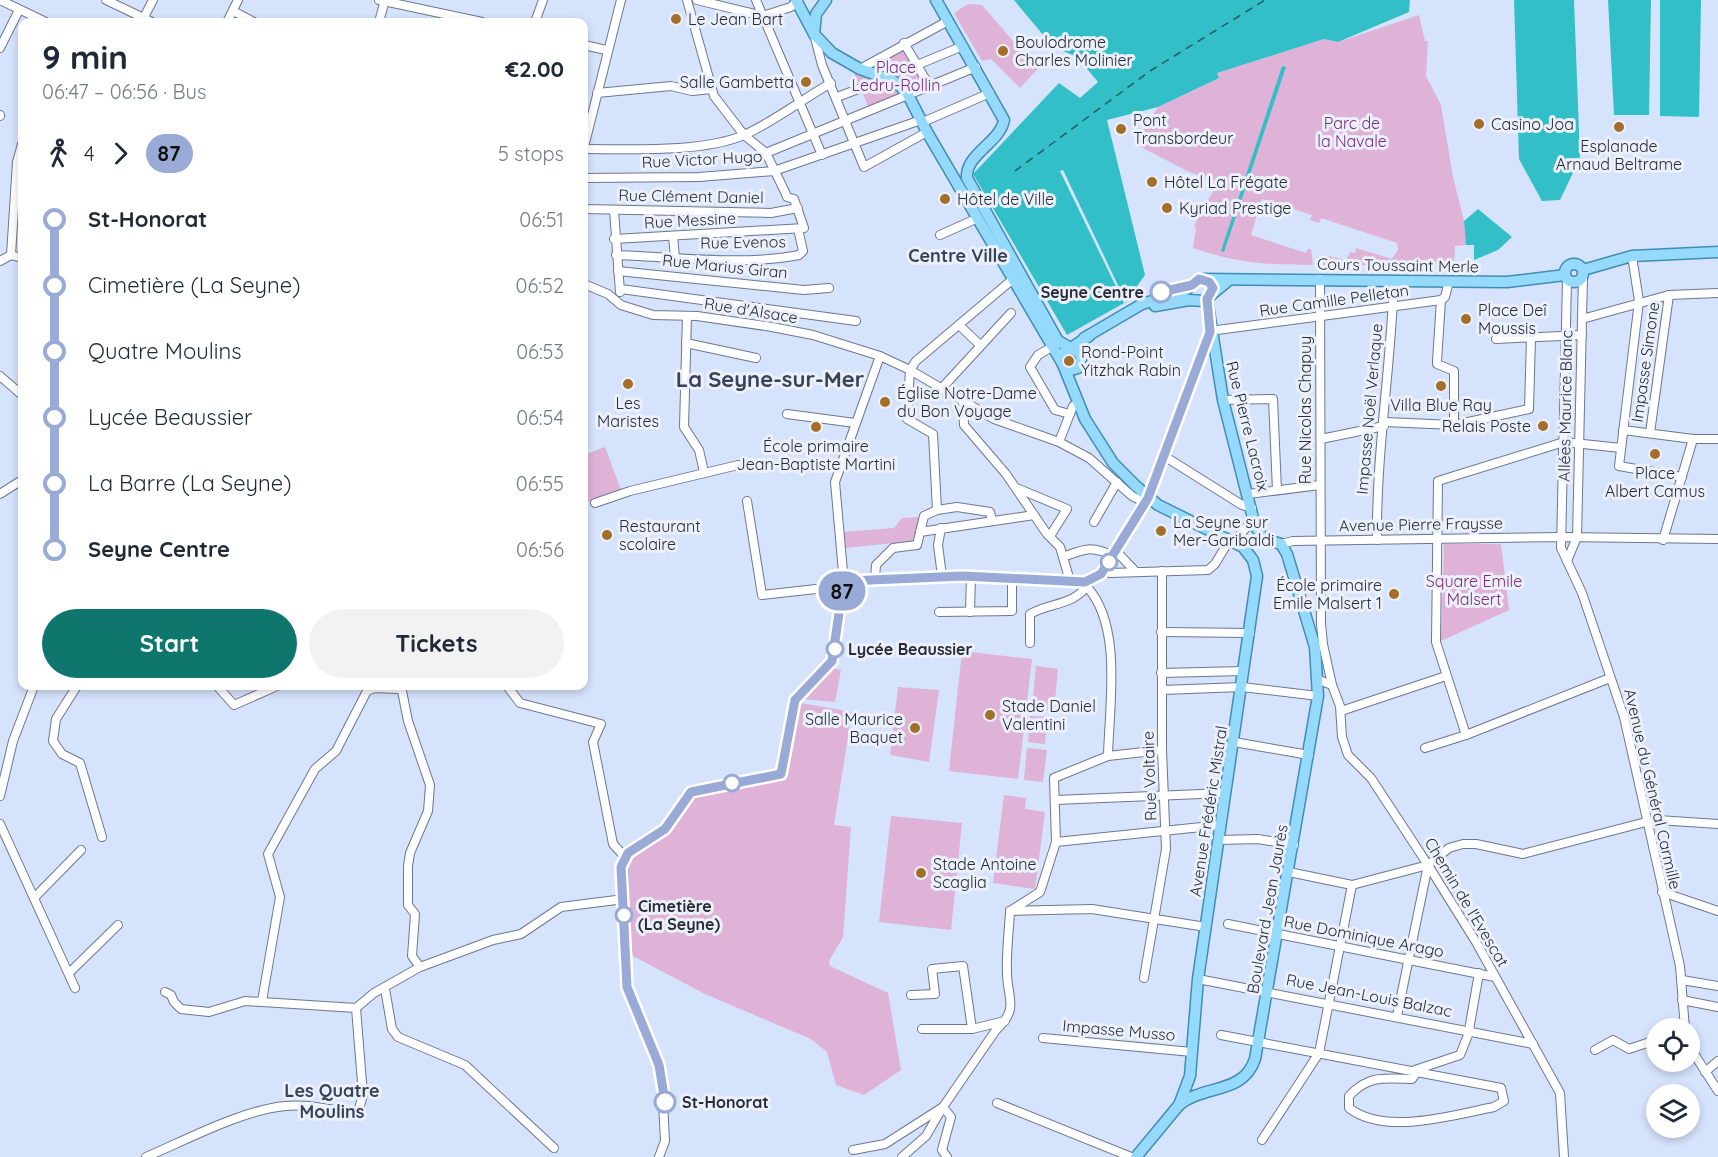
<!DOCTYPE html>
<meta charset="utf-8">
<style>
body{margin:0;font-family:Quicksand,sans-serif;background:#f2f2f3;color:#1f2937;height:100vh;display:flex;flex-direction:column;font-size:22px;white-space:nowrap}
*{box-sizing:border-box;margin:0}
p{font-size:20px;color:#747a83}
.icon{flex:none;width:33px;height:33px;fill:none;stroke:currentColor;stroke-width:2;stroke-linecap:round;stroke-linejoin:round}
.map{position:relative;flex:1;overflow:hidden}
.panel{position:absolute;left:18px;top:18px;width:570px;height:672px;display:flex;flex-direction:column;background:#fff;border-radius:12px;box-shadow:0 3px 9px #0003}
.panel>*{flex:none}
.badge{padding:0 12px;border-radius:20px;font-size:21px;line-height:39px}
.buttons{position:absolute;left:1646px;top:1018px;display:grid;gap:12px}
.buttons a{display:grid;place-items:center;width:54px;height:54px;border-radius:50%;background:#fff;box-shadow:0 3px 9px #0003;font-size:30px}
.map>.badge{position:absolute;translate:-50% -50%;box-shadow:0 0 0 3px #fff}
.legs{display:flex;align-items:center;gap:9px;height:66px;padding:0 24px;font-size:20px}
.legs p{margin-inline-start:auto}
.headline{display:flex;align-items:center;justify-content:space-between;height:102px;padding:0 24px}
h1{font-size:33px;font-weight:700;line-height:45px}
.action{display:flex;gap:12px;margin-top:auto;padding:12px 24px}
.action a{flex:1;height:69px;border-radius:36px;background:#0f766e;color:#fff;font-size:24px;font-weight:700;line-height:69px;text-align:center}
.action a+a{background:#f2f2f3;color:#1f2937}
ul{padding:0 24px;list-style:none}
li{display:flex;align-items:center;gap:21px;height:66px;font-size:22px}
li i{display:grid;place-items:center;width:9px;height:100%;margin:0 8px;background:currentColor}
li i::after{content:'';width:15px;height:15px;margin:-8px;border:4px solid;border-radius:50%;background:#fff}
li p{margin-inline-start:auto}
li:first-child i{background:linear-gradient(#0000 50%,currentColor 0)}
li:last-child i{background:linear-gradient(currentColor 50%,#0000 0)}
.map>svg:first-child{display:block}
.green{fill:#dfb2d8}
.water{fill:#32bfc7}
.pier{fill:#d6e3fd}
.lines{fill:none;stroke-linecap:round;stroke-linejoin:round}
.ferry{stroke:#245b5f;stroke-width:1.5;stroke-dasharray:8 6;stroke-linecap:butt}
.minor-casing{stroke:#6d778f;stroke-width:10}
.major-casing{stroke:#418db4;stroke-width:13}
.minor{stroke:#fff;stroke-width:8}
.major{stroke:#95dafb;stroke-width:10}
.line-1-casing{stroke:#fff;stroke-width:14}
.line-1{stroke:#9aaad7;stroke-width:9}
.poi-dot{fill:#a36e28;stroke:#ebf0fb;stroke-width:2}
.stop-1-dot{fill:#fff;stroke:#9aaad7;stroke-width:3}
.labels{text-anchor:middle;stroke-width:6;stroke-linejoin:round;paint-order:stroke}
.poi-label{font-size:16px;fill:#272c36;stroke:#ebf0fb;text-anchor:start}
.park-label{font-size:16px;fill:#7c2b75;stroke:#ebf0fb}
.street-label{font-size:16px;fill:#272c36;stroke:#ebf0fb}
.stop-label{font-size:16px;font-weight:bold;fill:#272c36;stroke:#ebf0fb;text-anchor:start}
.neighbourhood-label{font-size:18px;font-weight:bold;fill:#394358;stroke:#ebf0fb}
.district-label{font-size:22px;font-weight:bold;fill:#394358;stroke:#ebf0fb}
</style>
<div class="map">
<svg width="1718" height="1157" viewBox="0 0 1718 1157">
<rect width="100%" height="100%" fill="#d6e3fd"/>
<g class="green">
<polygon points="968,4 982,5 1033,64 1043,63 1020,88 991,59 982,61 954,13"/>
<path d="M1419,15L1425,41H1428L1426,76L1441,105L1453,177L1464,221L1466,245L1455,246L1454,265H1323L1324,255L1346,260L1350,252L1355,253L1356,248L1392,259L1398,250L1397,243L1321,218L1319,223L1310,220L1312,215L1262,199L1251,235L1306,253L1308,249H1311L1313,265C1267,265 1237,263 1193,248L1196,228L1194,226L1218,182L1187,171L1135,144L1158,107L1219,78L1217,73L1324,39L1338,42Z"/>
<polygon points="906,46 930,87 870,110 854,73"/>
<polygon points="605,447 621,490 584,504 584,455"/>
<polygon points="918,517 919,525 914,541 845,548 843,532 894,528 902,518"/>
<polygon points="1444,544 1501,544 1509,610 1441,641"/>
<polygon points="962,651 1032,659 1018,779 949,771"/>
<polygon points="1036,666 1058,669 1054,711 1032,709"/>
<polygon points="832,668 841,670 835,702 803,699"/>
<polygon points="898,687 939,690 929,762 890,755"/>
<path d="M801,703L852,712L834,825L851,827L843,937L829,961L830,966L888,993L901,1070L864,1095L836,1085L827,1052L811,1039L705,994L633,956L631,950C630,932 622,868 632,858C643,847 662,842 671,831C681,818 684,801 698,793L786,780Z"/>
<polygon points="1030,716 1047,717 1045,744 1028,742"/>
<polygon points="1027,748 1047,750 1043,782 1024,780"/>
<polygon points="1004,795 1026,798 1025,809 1045,812 1035,889 993,883"/>
<polygon points="891,816 962,823 951,930 879,922"/>
</g>
<g class="water">
<polygon points="1014,0 1410,0 1409,12 1338,42 1324,39 1217,73 1219,78 1158,107 1107,120 1145,275 1126,302 1067,335 973,174 1059,83 1080,98 1098,82 1077,57 1061,50 1056,41 1049,42"/>
<polygon points="1514,0 1574,0 1580,158 1560,200 1542,201 1519,159"/>
<polygon points="1608,0 1651,0 1649,115 1614,115"/>
<polygon points="1660,0 1701,0 1699,117 1660,116"/>
<polygon points="1282,66 1286,67 1224,252 1221,251"/>
<polygon points="1478,209 1512,237 1498,250 1474,260 1474,245 1466,245 1464,221"/>
</g>
<polygon class="pier" points="1063,170 1126,302 1124,303 1060,171"/>
<g class="lines">
<polyline class="ferry" points="1015,171 1150,71 1265,0"/>
<g class="minor-casing">
<g id="minor">
<polyline points="0,0 46,22"/>
<polyline points="106,0 152,22"/>
<polyline points="379,0 482,22"/>
<polyline points="697,0 763,16 791,7 798,0"/>
<polyline points="756,0 822,155"/>
<polyline points="233,11 254,22"/>
<polyline points="142,21 153,0"/>
<polyline points="227,22 238,0"/>
<polyline points="379,22 385,0"/>
<polyline points="535,22 543,0"/>
<polyline points="814,34 822,65 864,167 927,132"/>
<polyline points="904,43 930,87"/>
<polyline points="584,45 606,50"/>
<polyline points="0,48 19,10"/>
<polyline points="917,65 963,46"/>
<polyline points="860,69 948,21"/>
<polyline points="597,93 671,86 692,91 712,89"/>
<polyline points="837,97 861,88"/>
<polyline points="0,115 0,116"/>
<polyline points="923,122 990,93"/>
<polyline points="584,147 621,0"/>
<path d="M584,149C629,149 703,153 744,135C773,122 803,99 831,83"/>
<polyline points="766,153 976,67"/>
<polyline points="584,178 699,177 774,171 921,120"/>
<polyline points="584,209 771,213 798,208"/>
<polyline points="614,210 620,292"/>
<polyline points="940,235 978,218"/>
<polyline points="673,236 675,257"/>
<polyline points="614,239 804,228 794,199 787,197 785,192 766,153 744,135 714,96 687,0"/>
<polyline points="11,255 22,258"/>
<path d="M616,255C672,257 744,266 799,255L803,251L798,229"/>
<polyline points="1632,256 1639,301 1619,466 1682,477"/>
<polyline points="0,261 11,255 17,162 22,144"/>
<polyline points="618,271 804,290 829,288"/>
<polyline points="1320,279 1321,624 1323,644 1332,685"/>
<polyline points="1567,280 1561,548 1582,593 1624,717 1680,966 1685,1029"/>
<polyline points="584,284 608,294 621,305 653,315 697,316 772,327 813,335 880,356 910,370 994,419 1059,442 1089,458 1132,496 1146,503"/>
<polyline points="621,289 856,321"/>
<polyline points="1441,300 1437,361 1437,364 1454,371 1454,425"/>
<polyline points="687,316 684,427 699,450 704,472"/>
<polyline points="1582,319 1669,295 1718,293"/>
<polyline points="959,325 980,345"/>
<polyline points="1496,339 1582,335"/>
<polyline points="686,343 756,358"/>
<polyline points="1052,347 1038,355 1030,367 1055,410 1070,414"/>
<polyline points="0,376 22,395"/>
<polyline points="942,388 1011,313"/>
<polyline points="963,400 964,425 1006,474 1047,534 1060,547 1070,581"/>
<polyline points="1223,400 1273,399 1277,490"/>
<polyline points="787,414 855,423"/>
<polyline points="1385,422 1454,425 1529,409 1531,338"/>
<polyline points="1623,430 1693,439 1718,439"/>
<polyline points="1650,433 1669,295"/>
<polyline points="1321,439 1384,426"/>
<polyline points="1059,442 1073,406 1079,404"/>
<polyline points="1164,456 1242,505 1252,508"/>
<polyline points="1019,489 1067,509 1050,536"/>
<polyline points="0,494 22,480"/>
<polyline points="1249,494 1320,485"/>
<polyline points="747,501 762,595 843,586"/>
<polyline points="595,503 630,491 738,465"/>
<polyline points="937,510 957,507 990,512 992,521"/>
<polyline points="1094,522 1117,482"/>
<polyline points="941,528 938,545 942,576"/>
<polyline points="920,532 1034,515"/>
<path d="M1377,540C1376,453 1391,367 1394,280"/>
<polyline points="1663,540 1693,439"/>
<polyline points="1235,541 1254,518"/>
<polyline points="1281,544 1293,541 1561,537 1718,539"/>
<polyline points="1116,551 1135,571"/>
<path d="M1063,557C1085,549 1091,545 1113,556"/>
<polyline points="1567,561 1577,537 1583,276"/>
<polyline points="1104,571 1110,573 1208,570 1215,564 1230,539"/>
<polyline points="875,579 876,565 893,548 917,545 924,516 937,510 933,434 907,419 910,370 916,361 1013,279"/>
<polyline points="848,581 963,576 1085,582 1096,578 1104,571 1148,498 1210,331 1441,300 1445,297 1449,281"/>
<polyline points="848,581 843,572 835,482 880,356"/>
<path d="M1087,587C1123,626 1109,707 1108,756"/>
<polyline points="939,612 1012,611 1012,579"/>
<polyline points="970,612 971,576"/>
<polyline points="1161,632 1250,633"/>
<path d="M1030,643V614C1051,602 1075,606 1089,583"/>
<polyline points="1161,673 1244,671"/>
<polyline points="1319,680 1332,685 1340,706 1342,737 1348,755 1371,778 1428,865 1476,942 1560,1093 1564,1157"/>
<polyline points="77,686 56,719 53,741 62,754 80,763 102,837"/>
<polyline points="401,686 408,721 430,785 428,811 410,853 408,866 408,905 415,914 412,956 420,967"/>
<polyline points="507,686 520,703 601,724 593,742 613,844 625,857"/>
<polyline points="219,688 234,705 277,686"/>
<polyline points="1162,690 1242,687 1318,696"/>
<polyline points="1341,711 1446,676"/>
<polyline points="1466,735 1436,642 1438,481 1564,442 1621,448"/>
<polyline points="1234,742 1309,755"/>
<polyline points="1425,748 1466,735 1610,678"/>
<polyline points="0,796 13,741 34,686"/>
<polyline points="1055,800 1226,793"/>
<polyline points="0,824 75,988"/>
<polyline points="1219,840 1258,839 1294,845"/>
<polyline points="1056,842 1221,825"/>
<polyline points="1289,872 1352,885 1428,865 1449,848 1463,844 1476,844 1523,854 1646,822 1658,820 1718,824"/>
<polyline points="1662,892 1718,911"/>
<polyline points="34,898 81,850"/>
<polyline points="1010,911 1040,892 1056,842 1054,778 1108,756 1162,750"/>
<polyline points="1010,911 1092,909 1206,927"/>
<polyline points="1228,924 1495,977"/>
<polyline points="69,973 118,925"/>
<polyline points="1144,978 1166,849 1162,750 1162,571"/>
<polyline points="1198,979 1533,1044"/>
<polyline points="1682,980 1718,986"/>
<polyline points="385,989 392,1029 398,1037 465,1065 554,1148"/>
<polyline points="165,992 171,995 174,1002 181,1009 209,1012 245,1001 356,1008"/>
<polyline points="911,995 935,994 932,969 963,966 972,1029"/>
<polyline points="1682,1000 1718,1007"/>
<polyline points="262,1001 280,897 268,854 315,769 336,751 367,691 374,688 399,689"/>
<polyline points="356,1008 374,993 420,967 493,940 521,934 561,907 624,899"/>
<polyline points="1397,1016 1428,865"/>
<polyline points="922,1029 972,1029 1005,1021"/>
<polyline points="1469,1030 1479,973"/>
<path d="M1221,1035L1501,1088L1504,1101L1494,1107C1453,1115 1385,1136 1349,1108V1096C1368,1075 1384,1078 1412,1079L1417,1072"/>
<polyline points="1043,1038 1192,1052"/>
<polyline points="1689,1046 1718,1091"/>
<polyline points="1595,1050 1613,1040 1629,1049 1656,1040"/>
<polyline points="1415,1070 1460,1055 1470,1030"/>
<polyline points="1705,1072 1718,1061"/>
<polyline points="997,1103 1131,1157"/>
<polyline points="1262,1140 1319,1053 1352,885"/>
<polyline points="853,1150 885,1144 943,1107"/>
<path d="M146,1157C186,1140 242,1110 285,1106C308,1104 331,1109 353,1114L358,1112L363,1095L356,1008"/>
<polyline points="659,1157 665,1141 662,1082 655,1054 627,987 623,861 628,853 665,829 691,792 781,774 795,701 833,661 843,586 848,581"/>
<polyline points="902,1157 926,1136 941,1110"/>
<path d="M947,1157L942,1150L951,1117L943,1107L996,1030C1020,1008 1007,998 1007,973C1006,953 1009,932 1010,911"/>
</g>
</g>
<g class="major-casing">
<g id="major">
<polyline points="796,0 814,34 832,53 860,69 892,80 906,91 927,132 1064,366"/>
<path d="M936,0L1004,120C1000,143 965,154 967,178L1058,341L1078,352L1082,357"/>
<polyline points="814,34 816,14 826,0"/>
<circle cx="1574" cy="273" r="9"/>
<polyline points="1583,270 1632,256 1718,252"/>
<polyline points="1155,306 1189,300 1204,301 1229,280"/>
<polyline points="1089,336 1064,353 1062,362 1085,419 1113,463 1136,486 1158,505 1243,547 1253,560 1257,576 1198,979 1190,1076 1179,1105 1136,1157"/>
<polyline points="1084,338 1142,304 1183,292 1199,279 1507,282 1565,275"/>
<polyline points="1064,366 1071,370 1078,368 1083,353"/>
<path d="M1179,1105C1204,1084 1243,1095 1255,1059L1318,696L1315,647L1287,554L1281,544L1264,539L1255,526L1223,400L1207,299"/>
</g>
</g>
<use href="#minor" class="minor"/>
<use href="#major" class="major"/>
</g>
<g class="lines">
<g class="line-1-casing">
<polyline id="line-1" points="665,1102 659,1065 627,987 621,867 628,853 665,829 691,792 781,774 795,700 832,661 843,586 848,581 963,576 1085,582 1101,574 1148,498 1210,332 1207,299 1213,288 1209,282 1199,279 1192,285 1161,292"/>
</g>
<use href="#line-1" class="line-1"/>
</g>
<g class="poi-dot">
<circle cx="676" cy="19" r="6"/>
<circle cx="1003" cy="51" r="6"/>
<circle cx="806" cy="82" r="6"/>
<circle cx="1479" cy="124" r="6"/>
<circle cx="1619" cy="127" r="6"/>
<circle cx="1121" cy="129" r="6"/>
<circle cx="1152" cy="182" r="6"/>
<circle cx="945" cy="199" r="6"/>
<circle cx="1167" cy="208" r="6"/>
<circle cx="1466" cy="319" r="6"/>
<circle cx="1069" cy="361" r="6"/>
<circle cx="628" cy="384" r="6"/>
<circle cx="1441" cy="386" r="6"/>
<circle cx="885" cy="402" r="6"/>
<circle cx="1543" cy="426" r="6"/>
<circle cx="816" cy="427" r="6"/>
<circle cx="1655" cy="454" r="6"/>
<circle cx="1161" cy="531" r="6"/>
<circle cx="607" cy="535" r="6"/>
<circle cx="1394" cy="594" r="6"/>
<circle cx="990" cy="715" r="6"/>
<circle cx="915" cy="728" r="6"/>
<circle cx="921" cy="873" r="6"/>
</g>
<g class="stop-1-dot">
<circle cx="1161" cy="292" r="10"/>
<circle cx="1109" cy="562" r="8"/>
<circle cx="835" cy="649" r="8"/>
<circle cx="732" cy="783" r="8"/>
<circle cx="624" cy="915" r="8"/>
<circle cx="665" cy="1102" r="10"/>
</g>
<g class="labels">
<g class="poi-label">
<text x="688" y="25">Le Jean Bart</text>
<text x="1015" y="48">Boulodrome<tspan x="1015" dy="18">Charles Molinier</tspan></text>
<text x="794" y="88" text-anchor="end">Salle Gambetta</text>
<text x="1133" y="126">Pont<tspan x="1133" dy="18">Transbordeur</tspan></text>
<text x="1491" y="130">Casino Joa</text>
<text x="1619" y="152" text-anchor="middle">Esplanade<tspan x="1619" dy="18">Arnaud Beltrame</tspan></text>
<text x="1164" y="188">Hôtel La Frégate</text>
<text x="957" y="205">Hôtel de Ville</text>
<text x="1179" y="214">Kyriad Prestige</text>
<text x="1478" y="316">Place Deî<tspan x="1478" dy="18">Moussis</tspan></text>
<text x="1081" y="358">Rond-Point<tspan x="1081" dy="18">Yitzhak Rabin</tspan></text>
<text x="897" y="399">Église Notre-Dame<tspan x="897" dy="18">du Bon Voyage</tspan></text>
<text x="628" y="409" text-anchor="middle">Les<tspan x="628" dy="18">Maristes</tspan></text>
<text x="1441" y="411" text-anchor="middle">Villa Blue Ray</text>
<text x="1531" y="432" text-anchor="end">Relais Poste</text>
<text x="816" y="452" text-anchor="middle">École primaire<tspan x="816" dy="18">Jean-Baptiste Martini</tspan></text>
<text x="1655" y="479" text-anchor="middle">Place<tspan x="1655" dy="18">Albert Camus</tspan></text>
<text x="1173" y="528">La Seyne sur<tspan x="1173" dy="18">Mer-Garibaldi</tspan></text>
<text x="619" y="532">Restaurant<tspan x="619" dy="18">scolaire</tspan></text>
<text x="1382" y="591" text-anchor="end">École primaire<tspan x="1382" dy="18">Emile Malsert 1</tspan></text>
<text x="1002" y="712">Stade Daniel<tspan x="1002" dy="18">Valentini</tspan></text>
<text x="903" y="725" text-anchor="end">Salle Maurice<tspan x="903" dy="18">Baquet</tspan></text>
<text x="933" y="870">Stade Antoine<tspan x="933" dy="18">Scaglia</tspan></text>
</g>
<g class="park-label">
<text x="896" y="73">Place<tspan x="896" dy="18">Ledru-Rollin</tspan></text>
<text x="1352" y="129">Parc de<tspan x="1352" dy="18">la Navale</tspan></text>
<text x="1474" y="587">Square Emile<tspan x="1474" dy="18">Malsert</tspan></text>
</g>
<g class="street-label">
<text transform="translate(702 159) rotate(-3)" y="6">Rue Victor Hugo</text>
<text transform="translate(691 196) rotate(1)" y="6">Rue Clément Daniel</text>
<text transform="translate(690 220) rotate(-3)" y="6">Rue Messine</text>
<text transform="translate(743 242) rotate(-1)" y="6">Rue Evenos</text>
<text transform="translate(1398 265) rotate(1)" y="6">Cours Toussaint Merle</text>
<text transform="translate(725 266) rotate(6)" y="6">Rue Marius Giran</text>
<text transform="translate(1334 300) rotate(-8)" y="6">Rue Camille Pelletan</text>
<text transform="translate(751 310) rotate(9)" y="6">Rue d'Alsace</text>
<text transform="translate(1645 362) rotate(-82)" y="6">Impasse Simone</text>
<text transform="translate(1565 406) rotate(-89)" y="6">Allées Maurice Blanc</text>
<text transform="translate(1369 409) rotate(-85)" y="6">Impasse Noël Verlaque</text>
<text transform="translate(1305 410) rotate(-90)" y="6">Rue Nicolas Chapuy</text>
<text transform="translate(1248 426) rotate(76)" y="6">Rue Pierre Lacroix</text>
<text transform="translate(1421 524) rotate(-1)" y="6">Avenue Pierre Fraysse</text>
<text transform="translate(1149 776) rotate(-92)" y="6">Rue Voltaire</text>
<text transform="translate(1653 789) rotate(77)" y="6">Avenue du Général Carmille</text>
<text transform="translate(1208 811) rotate(-81)" y="6">Avenue Frédéric Mistral</text>
<text transform="translate(1467 902) rotate(59)" y="6">Chemin de l'Evescat</text>
<text transform="translate(1267 909) rotate(-80)" y="6">Boulevard Jean Jaurès</text>
<text transform="translate(1364 936) rotate(11)" y="6">Rue Dominique Arago</text>
<text transform="translate(1369 995) rotate(11)" y="6">Rue Jean-Louis Balzac</text>
<text transform="translate(1119 1030) rotate(5)" y="6">Impasse Musso</text>
</g>
<g class="stop-label">
<text x="1144" y="298" text-anchor="end">Seyne Centre</text>
<text x="848" y="655">Lycée Beaussier</text>
<text x="638" y="912">Cimetière<tspan x="638" dy="18">(La Seyne)</tspan></text>
<text x="682" y="1108">St-Honorat</text>
</g>
<g class="neighbourhood-label">
<text x="958" y="262">Centre Ville</text>
<text x="332" y="1097">Les Quatre<tspan x="332" dy="21">Moulins</tspan></text>
</g>
<g class="district-label">
<text x="770" y="387">La Seyne-sur-Mer</text>
</g>
</g>
</svg>
<div class="buttons">
<a><svg class="icon" aria-label="locate" viewBox="0 0 24 24"><circle cx="12" cy="12" r="6"/><path d="M12 2v4M12 18v4M2 12h4M18 12h4"/></svg></a>
<a><svg class="icon" aria-label="layers" viewBox="0 0 24 24"><path d="M12 4l9 5-9 5-9-5zM3 14l9 5 9-5"/></svg></a>
</div>
<b class="badge" style="left:842px;top:591px;background:#9aaad7;color:#111">87</b>
<section class="panel">
<div class="headline"><div><h1>9 min</h1><p>06:47 – 06:56 · Bus</p></div><b>€2.00</b></div>
<div class="legs"><svg class="icon" aria-label="walk" viewBox="0 0 24 24"><circle cx="13" cy="4" r="2"/><path d="M13 8l-2 6 4 7M11 14l-3 7M7 12l3-4h3l4 4"/></svg>4<svg class="icon" aria-label="forward" viewBox="0 0 24 24"><path d="M9 5l7 7-7 7"/></svg><b class="badge" style="background:#9aaad7;color:#111">87</b><p>5 stops</p></div>
<ul>
<li><i style="color:#9aaad7"></i><b>St-Honorat</b><p>06:51</p></li>
<li><i style="color:#9aaad7"></i><span>Cimetière (La Seyne)</span><p>06:52</p></li>
<li><i style="color:#9aaad7"></i><span>Quatre Moulins</span><p>06:53</p></li>
<li><i style="color:#9aaad7"></i><span>Lycée Beaussier</span><p>06:54</p></li>
<li><i style="color:#9aaad7"></i><span>La Barre (La Seyne)</span><p>06:55</p></li>
<li><i style="color:#9aaad7"></i><b>Seyne Centre</b><p>06:56</p></li>
</ul>
<div class="action"><a>Start</a><a>Tickets</a></div>
</section>
</div>
